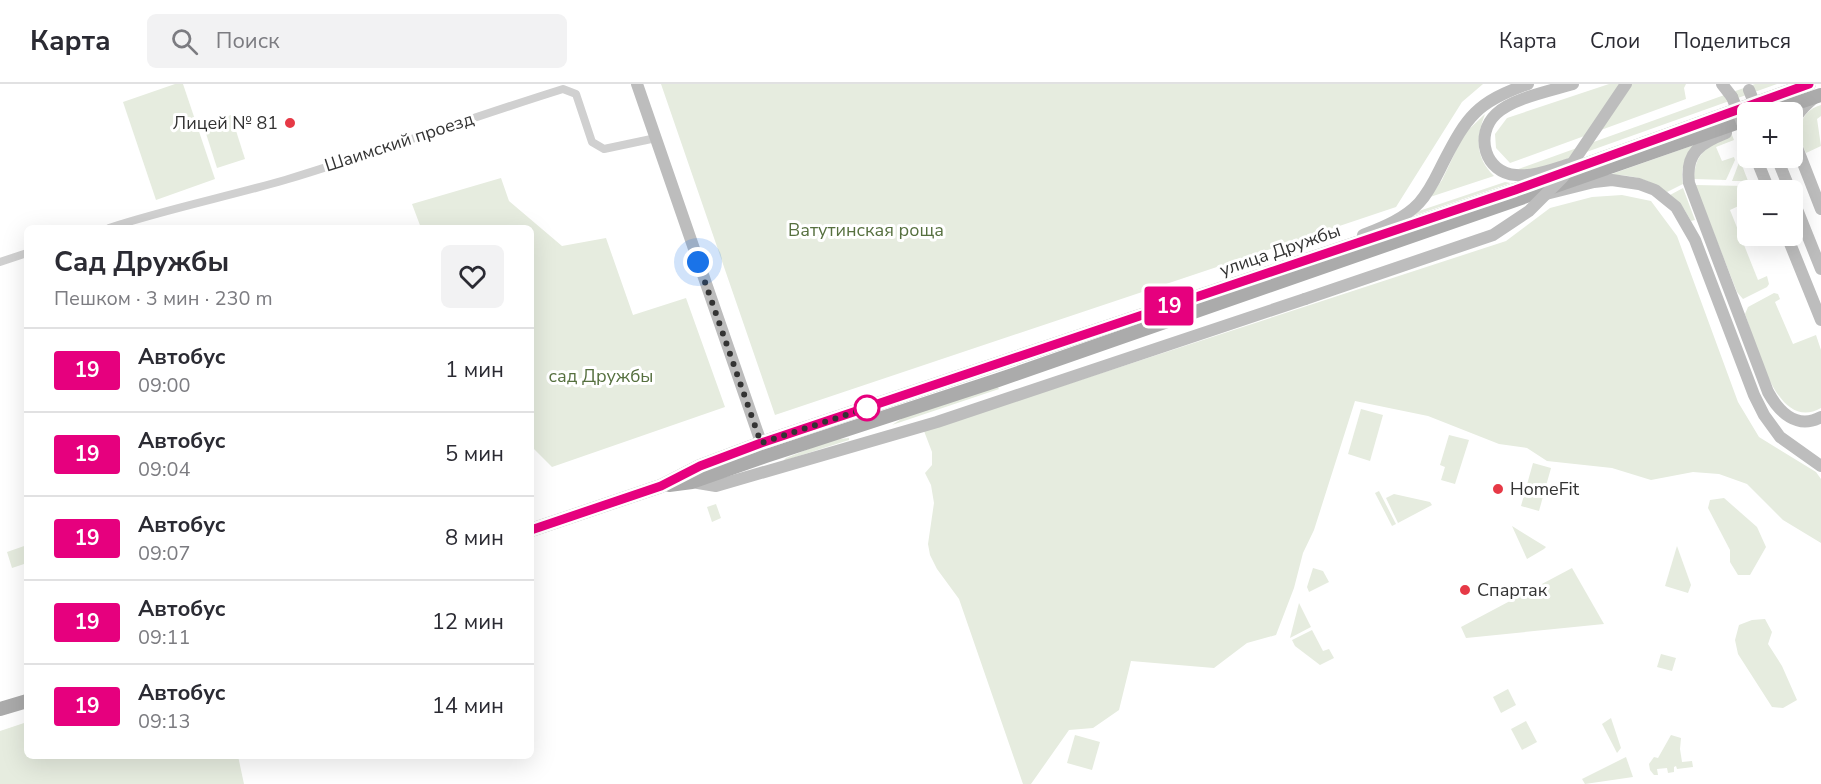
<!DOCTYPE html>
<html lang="ru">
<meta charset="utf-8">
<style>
body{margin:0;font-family:"Nunito Sans",sans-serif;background:#f2f2f3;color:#2b2b33;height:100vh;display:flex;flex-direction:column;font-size:22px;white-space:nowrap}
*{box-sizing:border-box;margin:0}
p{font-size:20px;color:#7c7c81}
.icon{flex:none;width:33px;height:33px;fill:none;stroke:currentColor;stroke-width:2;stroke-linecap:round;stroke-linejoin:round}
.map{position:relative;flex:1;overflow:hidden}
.side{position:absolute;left:24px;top:141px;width:510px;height:534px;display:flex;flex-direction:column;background:#fff;border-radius:9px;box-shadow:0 6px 24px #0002}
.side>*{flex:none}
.badge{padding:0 12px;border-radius:4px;font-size:21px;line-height:39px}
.controls{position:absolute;left:1737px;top:18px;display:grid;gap:12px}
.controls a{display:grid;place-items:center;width:66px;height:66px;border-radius:9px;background:#fff;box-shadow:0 6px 24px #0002;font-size:30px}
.you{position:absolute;width:30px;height:30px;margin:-15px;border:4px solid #fff;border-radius:50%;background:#1a73e8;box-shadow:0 0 0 9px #1a73e833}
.map>.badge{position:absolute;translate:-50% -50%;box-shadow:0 0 0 3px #fff}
.round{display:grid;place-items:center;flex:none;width:63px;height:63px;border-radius:9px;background:#f2f2f3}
.headline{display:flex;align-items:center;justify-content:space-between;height:102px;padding:0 30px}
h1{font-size:28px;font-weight:700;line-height:45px}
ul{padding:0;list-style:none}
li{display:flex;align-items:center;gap:18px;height:84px;padding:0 30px;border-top:2px solid #e1e1e2}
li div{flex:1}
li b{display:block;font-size:22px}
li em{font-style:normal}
li .badge{min-width:66px;font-weight:700;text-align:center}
header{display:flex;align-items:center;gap:36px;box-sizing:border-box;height:84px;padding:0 30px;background:#fff;border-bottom:2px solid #e1e1e2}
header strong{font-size:28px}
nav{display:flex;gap:33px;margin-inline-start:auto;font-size:21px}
.search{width:420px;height:54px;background:#f2f2f3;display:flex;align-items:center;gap:15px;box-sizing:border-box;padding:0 21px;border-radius:9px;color:#7c7c81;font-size:22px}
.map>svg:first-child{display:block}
.green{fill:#e6ecdf}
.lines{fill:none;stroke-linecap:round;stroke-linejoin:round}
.street{stroke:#d0d0d0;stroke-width:8}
.secondary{stroke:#bdbdbd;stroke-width:12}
.primary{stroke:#ababab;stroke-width:14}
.secondary-bridge{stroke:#bdbdbd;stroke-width:12}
.line-casing{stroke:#fff;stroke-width:14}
.line{stroke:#e6007e;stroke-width:9}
.walk{stroke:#333;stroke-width:6;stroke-dasharray:0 10.8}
.poi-dot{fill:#e63946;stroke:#fff;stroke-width:2}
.stop-dot{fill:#fff;stroke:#e6007e;stroke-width:3}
.labels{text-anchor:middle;stroke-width:6;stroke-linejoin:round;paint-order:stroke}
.poi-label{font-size:18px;fill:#333;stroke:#fff;text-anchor:start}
.street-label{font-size:18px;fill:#333;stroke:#fff}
.park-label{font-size:18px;fill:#56703f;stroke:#fff}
</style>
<header>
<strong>Карта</strong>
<div class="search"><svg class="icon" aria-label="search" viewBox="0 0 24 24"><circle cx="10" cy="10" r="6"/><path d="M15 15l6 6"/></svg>Поиск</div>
<nav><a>Карта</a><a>Слои</a><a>Поделиться</a></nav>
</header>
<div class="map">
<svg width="1821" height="700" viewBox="0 0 1821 700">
<rect width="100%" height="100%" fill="#fff"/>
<g class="green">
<polygon points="175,0 183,0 215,95 156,116 123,18"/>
<polygon points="661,0 1483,0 1462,18 1396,123 775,331"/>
<polygon points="1609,0 1686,0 1684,4 1686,15 1510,79 1496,64 1495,50 1507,34"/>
<polygon points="1755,0 1777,0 1536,86 1513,87"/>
<path d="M1821,21V32L1817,35L1821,62L1806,69C1797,50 1797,28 1821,21Z"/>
<path d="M1485,30C1476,54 1475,73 1494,92L1430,113L1442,96L1464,50Z"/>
<polygon points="231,31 245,75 217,84 203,40"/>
<path d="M1732,51L1734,56L1716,63L1722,77L1734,73L1735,76L1726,96L1694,95C1695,67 1709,62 1732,51Z"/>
<path d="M1694,61C1685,73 1680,85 1683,100L1667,108C1649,95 1631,90 1609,91Z"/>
<polygon points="1740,76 1748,97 1732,97"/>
<polygon points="501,94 509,117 562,162 606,154 633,231 686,214 725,323 552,383 531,362 531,144 421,144 412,120"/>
<polygon points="1505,98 1511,99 1413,132 1419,127"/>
<polygon points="1695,101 1747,102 1749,106 1747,118 1730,126 1758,196 1767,192 1769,200 1767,203 1743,215 1737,208"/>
<polygon points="1683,104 1695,136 1691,137 1684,125 1670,111"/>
<polygon points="1622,111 1651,117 1677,152 1738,318 1759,353 1816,388 1821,395 1821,459 1783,436 1747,400 1719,390 1693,388 1651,396 1612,384 1547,377 1527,364 1499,360 1428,332 1355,317 1314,446 1303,469 1294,504 1276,551 1247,559 1214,584 1131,577 1119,626 1093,644 1069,646 1031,700 1023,700 959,515 937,485 930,471 928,460 934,419 931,401 925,389 932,381 932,368 924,347 1506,157 1550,124 1592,113"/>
<path d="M1774,209L1778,210L1780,215L1775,218L1793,260L1816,251L1821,266V324C1776,350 1756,259 1745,230L1748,223Z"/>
<polygon points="997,302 999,305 892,341 909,330"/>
<polygon points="1361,325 1383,331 1370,377 1348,370"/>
<polygon points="1449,351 1469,356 1455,400 1441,396 1445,383 1440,381"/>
<polygon points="849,354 849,356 783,377 786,374 831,356"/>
<polygon points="1533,379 1551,384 1539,427 1521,422"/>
<polygon points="1379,407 1396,440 1392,442 1375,409"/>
<polygon points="1394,410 1430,418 1432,421 1398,439 1386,414"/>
<polygon points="1724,414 1757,443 1766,463 1750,491 1738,491 1730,478 1730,466 1708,424 1710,416"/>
<polygon points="716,420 721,434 712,438 707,423"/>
<polygon points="1512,442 1546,463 1544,465 1527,475"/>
<polygon points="27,461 27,479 12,484 7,468"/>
<polygon points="1677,462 1691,501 1688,509 1665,502"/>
<polygon points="1313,484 1323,487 1329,498 1309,508 1307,503"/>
<polygon points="1572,484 1604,540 1466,554 1461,543"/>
<polygon points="1299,519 1311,543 1290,554"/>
<polygon points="1765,535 1772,548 1768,560 1782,582 1797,616 1783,624 1772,623 1738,570 1735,556 1739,541 1752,536"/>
<polygon points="1312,546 1323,567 1329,565 1334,574 1320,581 1295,562 1292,556"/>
<polygon points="1661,570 1676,574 1672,587 1657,583"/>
<polygon points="1508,605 1516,621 1501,629 1493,613"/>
<polygon points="1611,634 1621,664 1617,669 1602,640"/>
<polygon points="1526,637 1537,658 1522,666 1511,645"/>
<polygon points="27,638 27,672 238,672 244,700 0,700 0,647"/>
<polygon points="1075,651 1100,658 1092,686 1067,679"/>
<polygon points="1671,651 1681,654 1680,665 1682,678 1692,677 1693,683 1677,685 1676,682 1674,683 1674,688 1668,689 1667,684 1657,685 1658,691 1654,691 1650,686 1649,680 1654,673 1658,674"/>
<polygon points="1626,673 1633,693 1585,700 1582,695"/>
</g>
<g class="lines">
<g class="street">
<path d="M109,144C167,125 226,113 285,96C378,68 470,34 563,5L576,10L592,58L604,65L656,54"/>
<polyline points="0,178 27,169"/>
</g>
<g class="secondary">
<polyline points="637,0 764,367"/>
<polyline points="1722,0 1732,13"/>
<path d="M1815,13C1798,27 1792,34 1794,56L1821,125"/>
<path d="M1726,49C1701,59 1685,68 1689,99L1768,308C1779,328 1797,346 1821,333"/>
<polyline points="1756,74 1769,106"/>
<polyline points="1777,74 1790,106"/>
<path d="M1570,80C1553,85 1534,93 1516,91C1485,89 1474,51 1496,30C1513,14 1550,7 1573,0"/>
<polyline points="1546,110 1594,98 1612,96 1639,100 1655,106 1676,123 1695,156 1754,311 1764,331 1780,353 1821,382"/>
<polyline points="1792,113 1821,185"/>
<path d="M1363,151C1383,143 1404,135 1419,119C1430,107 1436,93 1443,79C1467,32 1477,18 1528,0"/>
<polyline points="1787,152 1821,236"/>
<polyline points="692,398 716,402 937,338 1305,215"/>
</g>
<g class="primary">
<polyline points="1769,28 1821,11"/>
<polyline points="669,401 692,398 766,372 998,296 1748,35"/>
<polyline points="531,446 661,402 700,382 761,359 1515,106 1809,0"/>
<polyline points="0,625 27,617"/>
</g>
<g class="secondary-bridge">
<polyline points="1749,6 1758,28"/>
<polyline points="1732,13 1748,53"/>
<polyline points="1305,215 1493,151 1529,127 1563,93 1626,0"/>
</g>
</g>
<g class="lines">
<g class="line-casing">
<polyline id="line" points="531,446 661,402 700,382 761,359 1515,106 1809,0"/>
</g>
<use href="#line" class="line"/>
<polyline class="walk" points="698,178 761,359 867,324"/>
</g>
<g class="poi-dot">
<circle cx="290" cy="39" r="6"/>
<circle cx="1498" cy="405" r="6"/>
<circle cx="1465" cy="506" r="6"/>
</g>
<circle class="stop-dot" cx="867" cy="324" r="12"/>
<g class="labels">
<g class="poi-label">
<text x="278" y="45" text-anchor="end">Лицей № 81</text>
<text x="1510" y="411">HomeFit</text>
<text x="1477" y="512">Спартак</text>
</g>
<g class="street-label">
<text transform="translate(399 58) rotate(-18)" y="6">Шаимский проезд</text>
<text transform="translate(1280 166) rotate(-19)" y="6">улица Дружбы</text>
</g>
<g class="park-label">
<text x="866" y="152">Ватутинская роща</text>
<text x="601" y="298">сад Дружбы</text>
</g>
</g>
</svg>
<div class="controls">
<a>+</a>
<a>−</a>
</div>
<div class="you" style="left:698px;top:178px"></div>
<b class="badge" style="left:1169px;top:222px;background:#e6007e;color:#fff">19</b>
<section class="side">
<div class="headline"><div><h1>Сад Дружбы</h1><p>Пешком · 3 мин · 230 m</p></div><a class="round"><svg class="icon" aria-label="heart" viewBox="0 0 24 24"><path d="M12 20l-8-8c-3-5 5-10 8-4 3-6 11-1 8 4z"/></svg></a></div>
<ul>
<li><span class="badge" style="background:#e6007e;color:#fff">19</span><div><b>Автобус</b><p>09:00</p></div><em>1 мин</em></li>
<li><span class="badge" style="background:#e6007e;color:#fff">19</span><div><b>Автобус</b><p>09:04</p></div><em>5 мин</em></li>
<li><span class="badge" style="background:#e6007e;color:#fff">19</span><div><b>Автобус</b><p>09:07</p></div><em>8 мин</em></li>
<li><span class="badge" style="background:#e6007e;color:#fff">19</span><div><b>Автобус</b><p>09:11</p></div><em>12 мин</em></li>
<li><span class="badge" style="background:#e6007e;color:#fff">19</span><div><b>Автобус</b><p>09:13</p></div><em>14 мин</em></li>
</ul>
</section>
</div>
